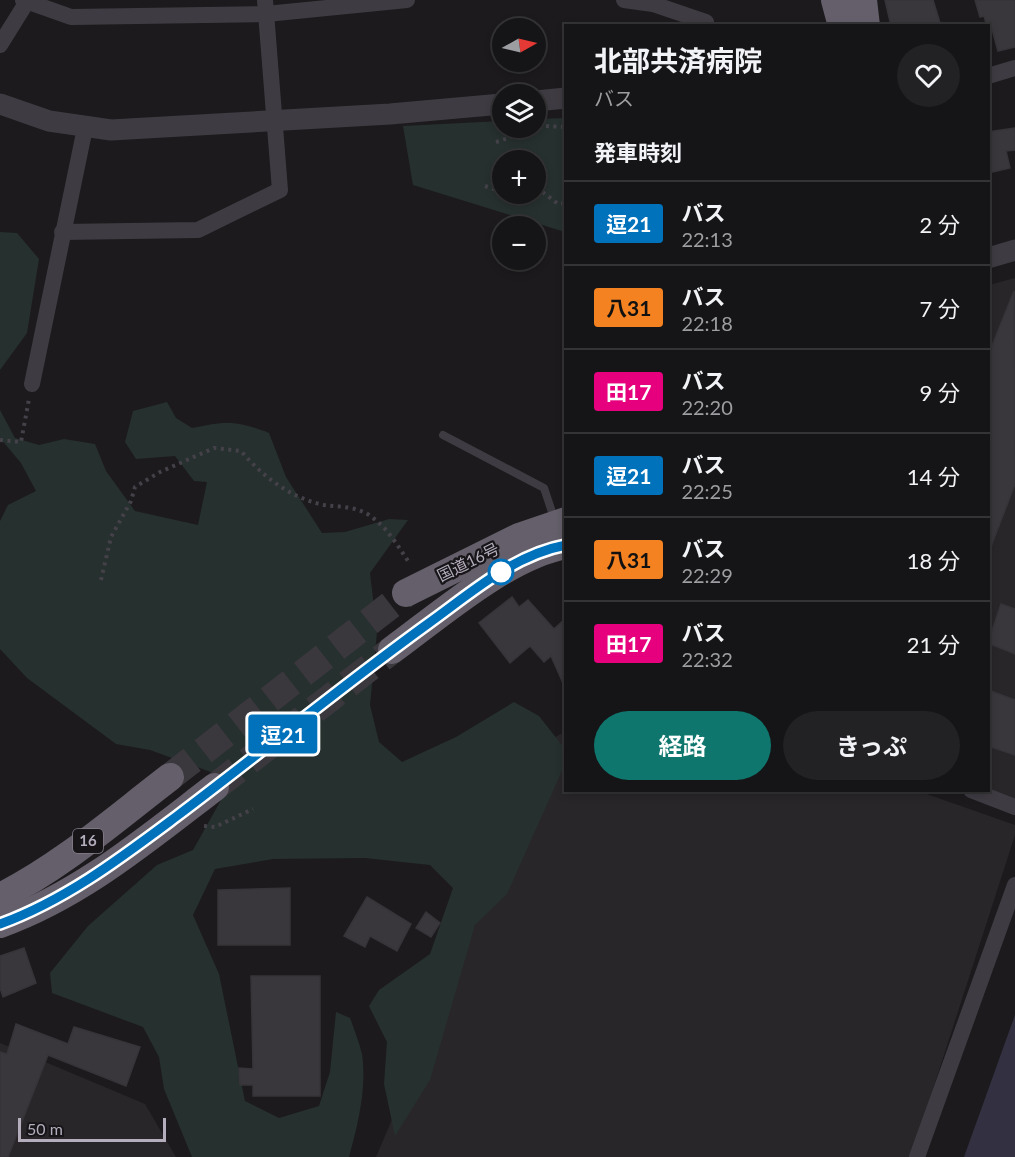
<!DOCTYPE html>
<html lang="ja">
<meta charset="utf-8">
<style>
body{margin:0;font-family:Lato,"Noto Sans JP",sans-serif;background:#222123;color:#f1f3f6;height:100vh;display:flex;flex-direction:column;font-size:22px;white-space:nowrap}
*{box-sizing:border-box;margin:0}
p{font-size:20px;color:#9d9ea1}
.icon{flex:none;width:33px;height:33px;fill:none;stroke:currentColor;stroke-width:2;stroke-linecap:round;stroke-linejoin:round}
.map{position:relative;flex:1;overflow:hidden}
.sheet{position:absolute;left:564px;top:24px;width:426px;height:768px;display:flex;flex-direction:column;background:#151416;border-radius:0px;box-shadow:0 3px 9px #0003,0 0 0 2px #343335}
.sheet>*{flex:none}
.badge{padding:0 12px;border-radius:4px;font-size:21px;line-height:39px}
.needle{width:39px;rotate:82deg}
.buttons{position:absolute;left:492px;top:18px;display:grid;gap:12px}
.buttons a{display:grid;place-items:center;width:54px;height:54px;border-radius:50%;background:#151416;box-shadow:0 3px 9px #0003,0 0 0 2px #343335;font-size:30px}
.scale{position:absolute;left:18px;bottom:15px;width:148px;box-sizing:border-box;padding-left:6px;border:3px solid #b3adbc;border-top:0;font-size:16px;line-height:21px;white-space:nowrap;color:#b3adbc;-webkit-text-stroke:4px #171518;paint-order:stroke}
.map>.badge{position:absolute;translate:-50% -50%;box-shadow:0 0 0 3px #fff}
h2{padding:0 30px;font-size:22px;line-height:54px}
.round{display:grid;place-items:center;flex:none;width:63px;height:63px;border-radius:32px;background:#222123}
.overview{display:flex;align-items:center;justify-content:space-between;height:102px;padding:0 30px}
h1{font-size:28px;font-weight:700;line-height:45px}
.cta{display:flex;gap:12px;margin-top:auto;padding:12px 30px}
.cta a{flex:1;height:69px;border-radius:36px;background:#0f766e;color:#fff;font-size:24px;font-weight:700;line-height:69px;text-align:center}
.cta a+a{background:#222123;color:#f1f3f6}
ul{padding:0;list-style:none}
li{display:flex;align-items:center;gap:18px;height:84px;padding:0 30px;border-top:2px solid #343335}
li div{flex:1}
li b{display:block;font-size:22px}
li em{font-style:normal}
li .badge{min-width:66px;font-weight:700;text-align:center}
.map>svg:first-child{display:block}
.built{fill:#29262a}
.green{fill:#26302e;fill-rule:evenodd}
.water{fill:#333041}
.building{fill:#3a373c;stroke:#373439;stroke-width:1.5}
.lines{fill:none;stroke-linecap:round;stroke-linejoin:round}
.trunk-tunnel{stroke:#3a373d;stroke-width:28;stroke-dasharray:28 14;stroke-linecap:butt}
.path{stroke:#444149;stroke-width:4;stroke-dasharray:3 4.5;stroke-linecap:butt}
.service{stroke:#3f3b42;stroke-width:8}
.minor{stroke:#3f3b42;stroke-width:16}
.tertiary{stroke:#3f3b42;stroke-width:21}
.trunk{stroke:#645f6a;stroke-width:28}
.line-casing{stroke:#fff;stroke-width:14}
.line{stroke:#0072bc;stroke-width:9}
.stop-dot{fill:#fff;stroke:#0072bc;stroke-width:3}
.labels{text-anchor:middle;stroke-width:4.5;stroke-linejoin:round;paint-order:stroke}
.shield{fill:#171518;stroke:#847f8b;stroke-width:1.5}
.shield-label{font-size:15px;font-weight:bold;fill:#b3adbc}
.street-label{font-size:16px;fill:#b3adbc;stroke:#171518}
</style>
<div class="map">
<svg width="1015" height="1157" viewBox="0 0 1015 1157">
<rect width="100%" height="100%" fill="#1c1a1d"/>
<g class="built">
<polygon points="1015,278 1015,802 988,790 989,285"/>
<polygon points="565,732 566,790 918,791 1015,825 1015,835 911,1157 376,1157 555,737"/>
<polygon points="0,1043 145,1104 176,1157 0,1157"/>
</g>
<g class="green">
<path d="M565,118V232L413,185L403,126L502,121V128H536V119ZM502,160H536V194H502Z"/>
<polygon points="0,232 17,233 39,259 27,333 0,370"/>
<path d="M167,402L176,418L192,428C226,421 236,420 269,433L286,477L322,533L345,532L389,519L408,520L370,573L377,632L370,705L379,742L402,762L456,737L514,702L539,716L565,749V764L507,894L475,925L430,1080L395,1136L384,1084L387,1042L369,1006L379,990L430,954L453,888L430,865L365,858L273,859L215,869L193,915L219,974L245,1101L279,1118L319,1106L330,1072L336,1012L350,1018C354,1029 359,1042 362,1054C367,1088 358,1124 349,1157H192L164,1089L159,1057L143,1027L52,993L50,973L88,926L157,865L193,850L225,793L219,775L150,750L116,744L27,678L0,649V521L8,505L36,491L21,463L0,438V410L15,438L39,445L64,439L95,444L106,471L135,511L198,525L207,482L194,481L175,456L136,459L125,442L133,411Z"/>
</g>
<polygon class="water" points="1015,1015 1015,1157 964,1157"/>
<g class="building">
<polygon points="885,0 933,0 941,26 891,26"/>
<polygon points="975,0 1015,0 1015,47 998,51 990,22 986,23 984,16 980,17"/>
<polygon points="1015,128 1015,150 1006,151 1010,168 988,173 988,132"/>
<polygon points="1014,291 1015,484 990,549 988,356"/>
<polygon points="512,597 519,607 528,600 554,629 566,618 566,690 551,656 544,662 530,646 510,663 479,623"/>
<polygon points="1001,604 1015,609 1015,654 988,643"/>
<polygon points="988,690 1015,700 1015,755 988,746"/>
<polygon points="290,888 290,945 218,945 218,890"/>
<polygon points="367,897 411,924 397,951 370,936 365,947 344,936"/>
<polygon points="426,912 440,923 431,937 416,928"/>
<polygon points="24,948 36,983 3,997 0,988 0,956"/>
<polygon points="251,976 320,976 320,1096 253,1096 253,1085 240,1085 239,1068 253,1069"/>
<polygon points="16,1024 68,1044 74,1027 140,1047 126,1086 48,1055 8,1157 0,1157 0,1052 7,1054"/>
</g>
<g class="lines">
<g class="trunk-tunnel">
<polyline points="170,777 406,593"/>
<polyline points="215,787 392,650"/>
</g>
<g class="path">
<polyline points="496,142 545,126 566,127"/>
<polyline points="485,186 502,192"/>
<polyline points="536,191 540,190 558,204 566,203"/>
<polyline points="0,440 21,442 29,399"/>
<path d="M101,580L111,537L131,501L135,487L160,472L214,448L241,451C263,477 291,498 324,505C339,507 355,506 369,515C387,527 398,546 410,564"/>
<polyline points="204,826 215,827 253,809"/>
</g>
<polyline class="service" points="443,435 544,488 555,521"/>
<g class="minor">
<polyline points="23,0 71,17 266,14 407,0"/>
<polyline points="624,0 653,4 706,22 705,26"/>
<polyline points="0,45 28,0"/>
<polyline points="988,76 1015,68"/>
<polyline points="62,232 198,230 280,190 265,0"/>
<polyline points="32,384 85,128"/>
<polyline points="971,790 1015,807"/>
<polyline points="917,1157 1015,885"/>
</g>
<g class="tertiary">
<polyline points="536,101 566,98"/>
<polyline points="0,104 49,121 111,130 390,114 502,104"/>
<polyline points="988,258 1015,250"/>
</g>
<g class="trunk">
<polyline points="835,0 842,26"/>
<polyline points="863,0 866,26"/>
<polyline points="406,593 519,537 566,521"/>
<path d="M392,650C440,615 507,556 566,545"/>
<path d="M0,897C62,866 115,819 170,777"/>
<path d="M0,924C81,895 148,838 215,787"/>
</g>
</g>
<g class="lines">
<g class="line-casing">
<path id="line" d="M0,924C66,900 122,857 177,816C262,752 343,685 429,623C471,593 513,555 566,545"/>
</g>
<use href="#line" class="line"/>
</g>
<circle class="stop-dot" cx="501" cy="572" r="12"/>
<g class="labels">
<rect class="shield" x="73" y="829" width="30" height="24" rx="4.5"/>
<g class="shield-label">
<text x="88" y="846">16</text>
</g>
<g class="street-label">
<text transform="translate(468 562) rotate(-26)" y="6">国道16号</text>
</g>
</g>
</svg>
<div class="buttons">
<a><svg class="needle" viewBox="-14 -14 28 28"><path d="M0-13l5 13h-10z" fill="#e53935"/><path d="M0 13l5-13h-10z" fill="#9d9ea1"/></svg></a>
<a><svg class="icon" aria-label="layers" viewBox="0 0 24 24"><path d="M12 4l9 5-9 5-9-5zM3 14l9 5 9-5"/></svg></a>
<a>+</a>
<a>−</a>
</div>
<div class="scale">50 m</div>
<b class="badge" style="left:283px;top:734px;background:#0072bc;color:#fff">逗21</b>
<section class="sheet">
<div class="overview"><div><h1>北部共済病院</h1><p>バス</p></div><a class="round"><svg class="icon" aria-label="heart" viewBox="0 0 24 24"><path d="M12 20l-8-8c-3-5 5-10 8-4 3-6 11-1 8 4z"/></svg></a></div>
<h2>発車時刻</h2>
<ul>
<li><span class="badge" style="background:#0072bc;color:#fff">逗21</span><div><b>バス</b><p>22:13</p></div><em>2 分</em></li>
<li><span class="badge" style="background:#f58220;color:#111">八31</span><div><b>バス</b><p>22:18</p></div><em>7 分</em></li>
<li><span class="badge" style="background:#e6007e;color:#fff">田17</span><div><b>バス</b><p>22:20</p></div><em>9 分</em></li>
<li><span class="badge" style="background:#0072bc;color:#fff">逗21</span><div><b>バス</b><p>22:25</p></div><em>14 分</em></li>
<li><span class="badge" style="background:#f58220;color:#111">八31</span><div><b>バス</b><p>22:29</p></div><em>18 分</em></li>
<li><span class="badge" style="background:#e6007e;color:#fff">田17</span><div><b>バス</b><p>22:32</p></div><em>21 分</em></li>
</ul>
<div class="cta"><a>経路</a><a>きっぷ</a></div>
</section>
</div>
